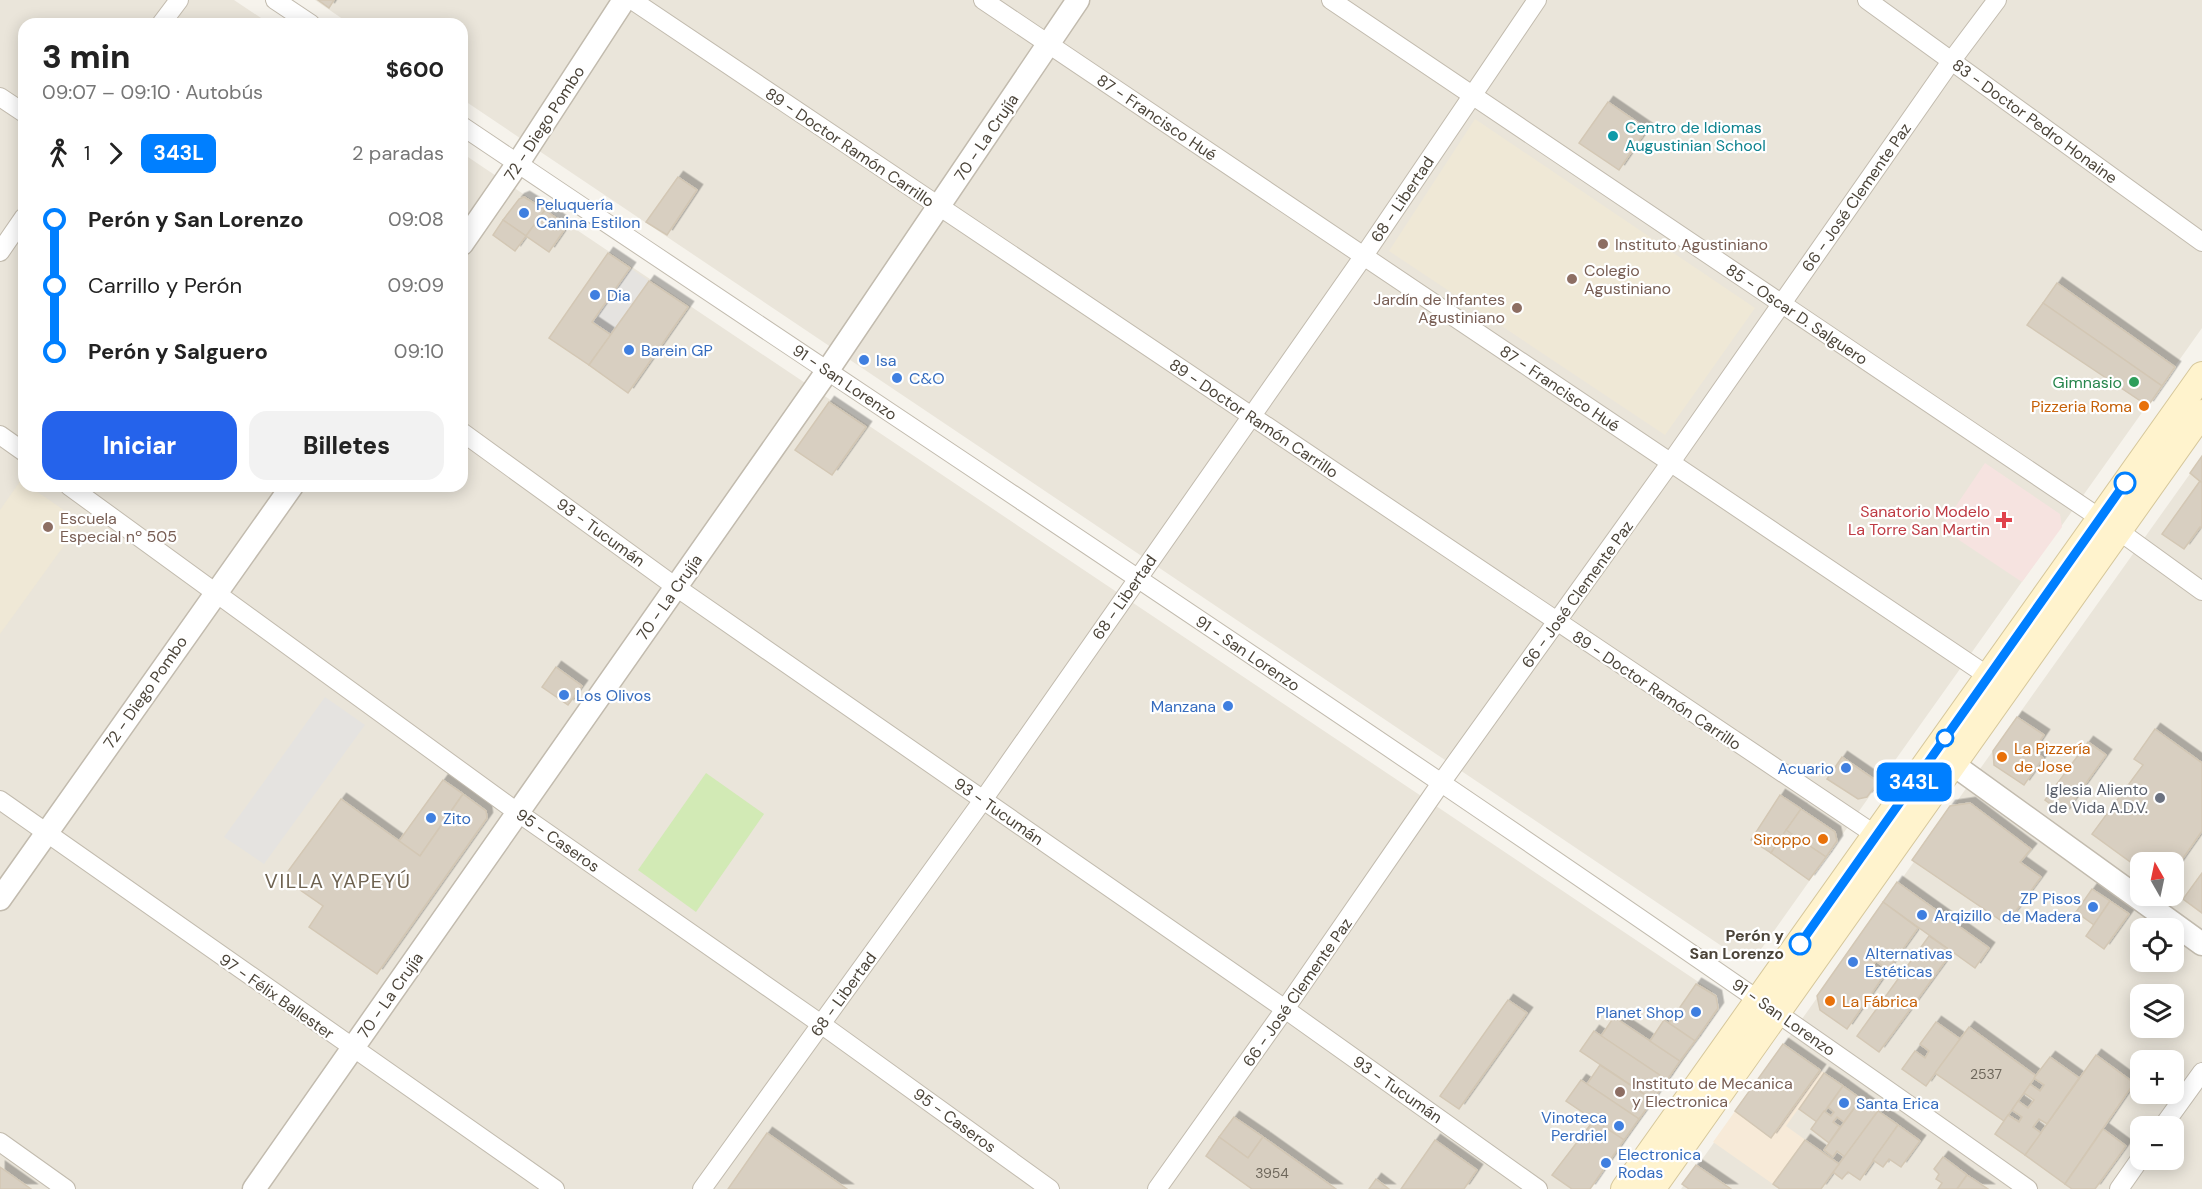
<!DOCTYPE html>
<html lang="es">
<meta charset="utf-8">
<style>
body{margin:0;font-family:"DM Sans",sans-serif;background:#f2f2f2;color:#222;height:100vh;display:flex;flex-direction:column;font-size:22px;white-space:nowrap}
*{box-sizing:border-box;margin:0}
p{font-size:20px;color:#767676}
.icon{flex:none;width:33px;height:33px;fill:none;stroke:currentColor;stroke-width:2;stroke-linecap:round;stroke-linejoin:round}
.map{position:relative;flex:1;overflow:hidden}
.details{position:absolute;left:18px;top:18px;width:450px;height:474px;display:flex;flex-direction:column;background:#fff;border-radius:18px;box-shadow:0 3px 15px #0003}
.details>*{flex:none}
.badge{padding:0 12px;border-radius:9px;font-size:21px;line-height:39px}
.needle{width:39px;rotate:351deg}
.buttons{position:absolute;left:2130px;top:852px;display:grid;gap:12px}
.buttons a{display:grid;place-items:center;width:54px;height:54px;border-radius:12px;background:#fff;box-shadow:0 3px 15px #0003;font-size:30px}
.map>.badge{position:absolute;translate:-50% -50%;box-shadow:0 0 0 3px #fff}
.legs{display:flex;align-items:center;gap:9px;height:66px;padding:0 24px;font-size:20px}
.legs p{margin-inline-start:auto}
.overview{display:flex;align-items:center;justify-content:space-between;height:102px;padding:0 24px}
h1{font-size:33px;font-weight:800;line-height:45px}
.primary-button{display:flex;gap:12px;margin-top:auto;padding:12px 24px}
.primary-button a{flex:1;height:69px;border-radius:18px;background:#2563eb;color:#fff;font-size:24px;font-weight:800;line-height:69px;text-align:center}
.primary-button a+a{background:#f2f2f2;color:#222}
ul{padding:0 24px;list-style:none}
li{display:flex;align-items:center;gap:21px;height:66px;font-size:22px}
li i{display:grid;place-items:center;width:9px;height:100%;margin:0 8px;background:currentColor}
li i::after{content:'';width:15px;height:15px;margin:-8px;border:4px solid;border-radius:50%;background:#fff}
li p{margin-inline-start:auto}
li:first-child i{background:linear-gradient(#0000 50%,currentColor 0)}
li:last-child i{background:linear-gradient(currentColor 50%,#0000 0)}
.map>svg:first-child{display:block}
.residential{fill:#eae5da;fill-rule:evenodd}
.commercial{fill:#f7ead8}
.education{fill:#efe8d6}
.medical{fill:#f6e3e0}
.green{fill:#d2eab5}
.parking{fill:#e5e3e0}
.building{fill:#d8cfc1;stroke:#d3c7b4;stroke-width:1.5;filter:url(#shadow)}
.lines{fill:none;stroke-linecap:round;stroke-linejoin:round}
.minor-casing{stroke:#c2bbae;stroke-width:20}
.tertiary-casing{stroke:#c2bbae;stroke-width:25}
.secondary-casing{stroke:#d6c79b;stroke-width:28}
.minor{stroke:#fff;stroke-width:18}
.tertiary{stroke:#fff;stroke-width:22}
.secondary{stroke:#fff3cd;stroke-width:26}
.line-1-casing{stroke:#fff;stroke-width:14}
.line-1{stroke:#007fff;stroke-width:9}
.culture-dot{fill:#0f9aa8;stroke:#fff;stroke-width:2}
.shop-dot{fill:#3f7fe0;stroke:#fff;stroke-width:2}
.education-dot{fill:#8d6e63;stroke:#fff;stroke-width:2}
.leisure-dot{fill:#2e9e5b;stroke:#fff;stroke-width:2}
.food-dot{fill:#e8710a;stroke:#fff;stroke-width:2}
.stop-1-dot{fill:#fff;stroke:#007fff;stroke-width:3}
.health-dot{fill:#e0444e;stroke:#fff;stroke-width:2}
.worship-dot{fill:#6b7280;stroke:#fff;stroke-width:2}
.labels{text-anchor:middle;stroke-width:4.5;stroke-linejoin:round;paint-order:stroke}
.number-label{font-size:14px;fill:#6e675b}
.street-label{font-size:16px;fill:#4b4439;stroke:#fff}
.culture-label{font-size:16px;fill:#0d838f;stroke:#fff;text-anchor:start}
.shop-label{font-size:16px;fill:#366cbe;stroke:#fff;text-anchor:start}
.education-label{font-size:16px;fill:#785e54;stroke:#fff;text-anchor:start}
.leisure-label{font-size:16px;fill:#27864d;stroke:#fff;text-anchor:end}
.food-label{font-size:16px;fill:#c56008;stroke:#fff;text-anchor:end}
.health-label{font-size:16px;fill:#be3a42;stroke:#fff;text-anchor:end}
.worship-label{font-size:16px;fill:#5b616d;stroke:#fff;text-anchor:end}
.stop-label{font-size:16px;font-weight:bold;fill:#4b4439;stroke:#fff;text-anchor:end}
.quarter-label{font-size:20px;letter-spacing:1.5px;fill:#6e6250;stroke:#fff}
</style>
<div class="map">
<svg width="2202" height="1189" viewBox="0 0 2202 1189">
<defs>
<filter id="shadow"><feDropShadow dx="5.5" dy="-5.5" stdDeviation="0" flood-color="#0004"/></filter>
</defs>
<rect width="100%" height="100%" fill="#f6f3ec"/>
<g class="residential">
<polygon points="0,0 234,0 270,24 24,24 24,486 462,486 462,153 1712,991 1718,1011 1591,1189 0,1189"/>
<polygon points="315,0 2202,0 2202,328 1759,952 1735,955 462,99 462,24 350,24"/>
<path d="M2202,457V1189H1681ZM2140,862H2174V896H2140ZM2140,928H2174V962H2140ZM2140,994H2174V1028H2140ZM2140,1060H2174V1094H2140ZM2140,1126H2174V1160H2140Z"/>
</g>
<polygon class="commercial" points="1783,1044 1824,1073 1786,1126 1839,1164 1821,1189 1780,1189 1713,1142"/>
<g class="education">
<polygon points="1475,119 1755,308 1665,435 1389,251"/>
<polygon points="21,480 24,482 24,486 29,486 81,522 0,634 0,510"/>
</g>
<polygon class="medical" points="1985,463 2060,514 2062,527 2022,582 1941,528"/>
<polygon class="green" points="706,773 764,814 696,912 638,870"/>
<g class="parking">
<polygon points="630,268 649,281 611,335 592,322"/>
<polygon points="325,697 365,725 264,864 224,837"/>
</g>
<g class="building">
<polygon points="318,0 334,0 329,8"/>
<polygon points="1608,102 1647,129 1619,170 1579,143"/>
<polygon points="678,177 697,190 667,235 646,222"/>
<polygon points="524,197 545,210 526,236 503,220 519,199"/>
<polygon points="545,210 567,226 549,252 526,236"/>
<polygon points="503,220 526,236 515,251 493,235"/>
<polygon points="608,253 630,268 592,322 611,335 589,365 549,338"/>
<polygon points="649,281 688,307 628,393 589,365"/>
<polygon points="2057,283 2175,367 2162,386 2043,303"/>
<polygon points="2043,303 2162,386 2148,406 2027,325"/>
<polygon points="829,402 866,427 832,475 795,450"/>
<polygon points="2202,456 2202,483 2190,473"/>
<polygon points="2200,481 2202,483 2202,528 2200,527 2184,549 2162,534"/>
<polygon points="556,667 582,686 568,705 542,687"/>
<polygon points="2017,717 2044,735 2033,751 2043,758 2024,785 1994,765 1993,751"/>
<polygon points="2155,729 2202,763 2202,831 2174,871 2174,862 2140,862 2140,869 2092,834 2143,765 2134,759"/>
<polygon points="2088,742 2106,755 2064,814 2045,800"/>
<polygon points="1842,757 1878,782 1867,797 1858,799 1827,779"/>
<polygon points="443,780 463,794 420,856 399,841"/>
<polygon points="463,794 486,811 487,818 377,974 309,927 323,906 283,878 341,799 420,856"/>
<polygon points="1780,795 1801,809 1771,853 1751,840"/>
<polygon points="1970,803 2031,849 2020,862 2041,877 2006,924 1912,860 1950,806"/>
<polygon points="1801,809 1835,832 1837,841 1826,857 1786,830"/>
<polygon points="1786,830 1826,857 1809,880 1771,853"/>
<polygon points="2202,873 2202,913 2183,899"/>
<polygon points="1897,882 1989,948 1975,968 1883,902"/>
<polygon points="2092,889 2110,901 2094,925 2076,912"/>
<polygon points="2110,901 2129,914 2104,949 2086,936"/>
<polygon points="1883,902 1918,928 1888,970 1876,961 1871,968 1883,977 1847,1029 1820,1010 1817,996"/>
<polygon points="1929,936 1952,952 1879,1052 1857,1036"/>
<polygon points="1696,984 1716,996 1718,1008 1695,1041 1669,1023"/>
<polygon points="1508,1000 1527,1013 1459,1109 1440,1096"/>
<polygon points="1614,1017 1680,1061 1667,1080 1601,1036"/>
<polygon points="1664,1020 1695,1041 1680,1061 1650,1041"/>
<polygon points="1936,1022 1960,1039 1926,1086 1902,1069 1915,1051 1925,1058 1929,1051 1920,1044"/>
<polygon points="1969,1027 2036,1076 2004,1121 1935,1073"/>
<polygon points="1594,1031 1667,1080 1653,1100 1580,1051"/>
<polygon points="1783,1044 1820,1070 1771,1138 1735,1111"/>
<polygon points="2096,1055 2134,1083 2065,1184 2025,1155"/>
<polygon points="2050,1057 2079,1078 2047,1124 2039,1119 2033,1127 2041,1133 2025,1155 1995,1134 2008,1115 2019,1122 2022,1117 2012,1110 2018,1101 2028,1108 2034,1100 2024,1093 2030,1084 2040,1091 2044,1085 2034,1078"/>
<polygon points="1600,1065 1653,1100 1639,1119 1587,1084"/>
<polygon points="1824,1073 1843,1086 1817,1122 1799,1109"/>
<polygon points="1581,1080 1639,1119 1624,1140 1566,1101"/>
<polygon points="1843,1086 1861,1099 1844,1122 1837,1117 1833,1122 1840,1127 1829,1143 1811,1129 1824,1111 1831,1116 1834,1112 1828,1107"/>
<polygon points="1861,1099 1878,1111 1845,1157 1837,1151 1833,1157 1824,1150"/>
<polygon points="1878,1111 1898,1125 1860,1180 1848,1172 1842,1179 1833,1172"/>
<polygon points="1234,1117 1263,1137 1248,1158 1219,1137"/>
<polygon points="1594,1120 1624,1140 1590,1189 1572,1189 1552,1175"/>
<polygon points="1898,1125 1920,1141 1901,1167 1889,1159 1883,1167 1873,1160"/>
<polygon points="2103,1129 2126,1146 2095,1189 2072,1189 2065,1184"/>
<polygon points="767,1133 847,1189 728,1189"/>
<polygon points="1219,1137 1248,1158 1263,1137 1336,1189 1252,1189 1206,1156"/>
<polygon points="1435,1140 1477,1170 1464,1189 1401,1189"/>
<polygon points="1805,1140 1839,1164 1821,1189 1780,1189 1773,1184"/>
<polygon points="1943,1157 1967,1175 1957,1189 1938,1189 1942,1183 1936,1179 1939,1174 1934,1169"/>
<polygon points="1696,1165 1731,1189 1689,1189 1682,1184"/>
<polygon points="0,1167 31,1189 0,1189"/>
<polygon points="1967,1175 1988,1189 1957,1189"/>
<polygon points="1376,1179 1389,1189 1369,1189"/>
</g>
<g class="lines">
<g class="minor-casing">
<g id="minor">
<polyline points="275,0 311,24"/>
<polyline points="632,0 1877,836"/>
<polyline points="983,0 1988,676"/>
<polyline points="1331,0 2119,531 2202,591"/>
<polyline points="1867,0 2202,242"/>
<polyline points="161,24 179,0"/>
<polyline points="0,97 24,113"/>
<path d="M462,126C985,478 1514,824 2028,1189"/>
<polyline points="0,252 24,217"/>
<polyline points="462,432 676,587 1285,1009 1538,1189"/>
<polyline points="0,435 24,452"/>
<polyline points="69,486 517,812 821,1024 1050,1189"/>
<polyline points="0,800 555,1189"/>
<polyline points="2163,1126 2202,1072"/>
<polyline points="0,1142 66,1189"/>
<polyline points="702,1189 983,800 1363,257 1537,0"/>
<polyline points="1157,1189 1285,1009 1441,783 1671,462 1952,60 1997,0"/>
<polyline points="2119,1189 2140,1159"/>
</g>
</g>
<g class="tertiary-casing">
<g id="tertiary">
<polyline points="462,244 518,163 624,0"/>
<polyline points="1939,754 2202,944"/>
<polyline points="0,899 292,486"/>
<polyline points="254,1189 828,370 1078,0"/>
</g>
</g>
<g class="secondary-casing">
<g id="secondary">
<polyline points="1624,1189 2202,375"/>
<polyline points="1652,1189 2202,413"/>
</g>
</g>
<use href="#minor" class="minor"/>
<use href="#tertiary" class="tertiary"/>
<use href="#secondary" class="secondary"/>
</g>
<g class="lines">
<g class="line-1-casing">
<polyline id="line-1" points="1800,944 2125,483"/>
</g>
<use href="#line-1" class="line-1"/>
</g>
<circle class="culture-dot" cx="1613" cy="136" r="6"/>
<g class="shop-dot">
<circle cx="524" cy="213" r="6"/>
<circle cx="595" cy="295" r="6"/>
<circle cx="629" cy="350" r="6"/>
<circle cx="864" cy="360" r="6"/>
<circle cx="897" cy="378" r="6"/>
<circle cx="564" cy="695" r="6"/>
<circle cx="1228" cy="706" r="6"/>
<circle cx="1846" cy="768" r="6"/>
<circle cx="431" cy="818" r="6"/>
<circle cx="2093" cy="907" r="6"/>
<circle cx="1922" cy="915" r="6"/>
<circle cx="1853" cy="962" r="6"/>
<circle cx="1696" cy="1012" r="6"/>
<circle cx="1844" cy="1103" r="6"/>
<circle cx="1619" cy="1126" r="6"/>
<circle cx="1606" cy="1163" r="6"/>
</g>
<g class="education-dot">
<circle cx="1603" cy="244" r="6"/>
<circle cx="1572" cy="279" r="6"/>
<circle cx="1517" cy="308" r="6"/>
<circle cx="48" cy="527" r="6"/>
<circle cx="1620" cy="1092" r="6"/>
</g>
<circle class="leisure-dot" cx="2134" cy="382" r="6"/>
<g class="food-dot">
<circle cx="2144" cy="406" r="6"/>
<circle cx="2002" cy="757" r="6"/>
<circle cx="1823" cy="839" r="6"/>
<circle cx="1830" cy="1001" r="6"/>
</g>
<g class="stop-1-dot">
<circle cx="2125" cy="483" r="10"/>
<circle cx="1945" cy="738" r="8"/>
<circle cx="1800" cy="944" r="10"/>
</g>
<path class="health-dot" d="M2001 511h6v6h6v6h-6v6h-6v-6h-6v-6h6z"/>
<circle class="worship-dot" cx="2160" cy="798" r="6"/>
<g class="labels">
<g class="number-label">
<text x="1986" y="1079">2537</text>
<text x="1272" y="1178">3954</text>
</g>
<g class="street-label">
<text transform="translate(1157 117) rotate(34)" y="6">87 - Francisco Hué</text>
<text transform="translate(2035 121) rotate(36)" y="6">83 - Doctor Pedro Honaine</text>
<text transform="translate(544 123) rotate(-57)" y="6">72 - Diego Pombo</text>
<text transform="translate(986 137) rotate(-56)" y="6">70 - La Crujía</text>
<text transform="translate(850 147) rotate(34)" y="6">89 - Doctor Ramón Carrillo</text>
<text transform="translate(1856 197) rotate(-55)" y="6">66 - José Clemente Paz</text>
<text transform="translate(1402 199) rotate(-56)" y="6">68 - Libertad</text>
<text transform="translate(1797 314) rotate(34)" y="6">85 - Oscar D. Salguero</text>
<text transform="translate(845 382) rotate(34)" y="6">91 - San Lorenzo</text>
<text transform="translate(1560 388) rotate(34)" y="6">87 - Francisco Hué</text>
<text transform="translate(1254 418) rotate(34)" y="6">89 - Doctor Ramón Carrillo</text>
<text transform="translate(601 532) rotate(36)" y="6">93 - Tucumán</text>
<text transform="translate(1577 594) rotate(-54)" y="6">66 - José Clemente Paz</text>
<text transform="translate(669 597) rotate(-55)" y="6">70 - La Crujía</text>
<text transform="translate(1124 597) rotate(-55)" y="6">68 - Libertad</text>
<text transform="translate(1248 653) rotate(34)" y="6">91 - San Lorenzo</text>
<text transform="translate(1657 690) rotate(34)" y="6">89 - Doctor Ramón Carrillo</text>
<text transform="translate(145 692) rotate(-55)" y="6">72 - Diego Pombo</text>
<text transform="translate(999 811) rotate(35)" y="6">93 - Tucumán</text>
<text transform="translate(558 840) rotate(35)" y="6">95 - Caseros</text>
<text transform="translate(1297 992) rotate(-55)" y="6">66 - José Clemente Paz</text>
<text transform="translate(843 994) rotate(-54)" y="6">68 - Libertad</text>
<text transform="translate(390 995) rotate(-55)" y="6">70 - La Crujía</text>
<text transform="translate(277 996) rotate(35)" y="6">97 - Félix Ballester</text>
<text transform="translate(1784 1017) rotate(35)" y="6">91 - San Lorenzo</text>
<text transform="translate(1398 1089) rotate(35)" y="6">93 - Tucumán</text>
<text transform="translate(955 1120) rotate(36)" y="6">95 - Caseros</text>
</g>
<g class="culture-label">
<text x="1625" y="133">Centro de Idiomas<tspan x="1625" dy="18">Augustinian School</tspan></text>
</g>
<g class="shop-label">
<text x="536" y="210">Peluquería<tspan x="536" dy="18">Canina Estilon</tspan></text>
<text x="607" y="301">Dia</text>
<text x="641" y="356">Barein GP</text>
<text x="876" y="366">Isa</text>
<text x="909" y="384">C&amp;O</text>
<text x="576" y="701">Los Olivos</text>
<text x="1216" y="712" text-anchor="end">Manzana</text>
<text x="1834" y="774" text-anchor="end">Acuario</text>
<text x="443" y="824">Zito</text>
<text x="2081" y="904" text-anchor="end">ZP Pisos<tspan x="2081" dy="18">de Madera</tspan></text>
<text x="1934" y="921">Arqizillo</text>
<text x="1865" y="959">Alternativas<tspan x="1865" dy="18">Estéticas</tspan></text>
<text x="1684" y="1018" text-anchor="end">Planet Shop</text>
<text x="1856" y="1109">Santa Erica</text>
<text x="1607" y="1123" text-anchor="end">Vinoteca<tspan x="1607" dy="18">Perdriel</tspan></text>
<text x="1618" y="1160">Electronica<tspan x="1618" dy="18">Rodas</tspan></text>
</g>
<g class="education-label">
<text x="1615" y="250">Instituto Agustiniano</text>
<text x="1584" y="276">Colegio<tspan x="1584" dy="18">Agustiniano</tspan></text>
<text x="1505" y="305" text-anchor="end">Jardín de Infantes<tspan x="1505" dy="18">Agustiniano</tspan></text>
<text x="60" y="524">Escuela<tspan x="60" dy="18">Especial nº 505</tspan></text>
<text x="1632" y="1089">Instituto de Mecanica<tspan x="1632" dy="18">y Electronica</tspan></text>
</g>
<g class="leisure-label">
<text x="2122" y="388">Gimnasio</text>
</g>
<g class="food-label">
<text x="2132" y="412">Pizzeria Roma</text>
<text x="2014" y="754" text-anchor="start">La Pizzería<tspan x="2014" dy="18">de Jose</tspan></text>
<text x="1811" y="845">Siroppo</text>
<text x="1842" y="1007" text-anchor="start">La Fábrica</text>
</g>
<g class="health-label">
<text x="1990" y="517">Sanatorio Modelo<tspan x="1990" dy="18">La Torre San Martin</tspan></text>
</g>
<g class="worship-label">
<text x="2148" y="795">Iglesia Aliento<tspan x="2148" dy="18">de Vida A.D.V.</tspan></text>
</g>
<g class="stop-label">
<text x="1784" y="941">Perón y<tspan x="1784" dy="18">San Lorenzo</tspan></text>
</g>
<g class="quarter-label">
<text x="338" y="888">VILLA YAPEYÚ</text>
</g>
</g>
</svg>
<div class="buttons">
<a><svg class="needle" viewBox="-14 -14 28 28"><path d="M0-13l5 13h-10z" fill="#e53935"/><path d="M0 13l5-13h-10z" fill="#767676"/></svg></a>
<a><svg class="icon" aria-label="locate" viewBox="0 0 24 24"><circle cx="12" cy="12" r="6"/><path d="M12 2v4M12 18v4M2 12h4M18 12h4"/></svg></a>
<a><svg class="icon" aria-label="layers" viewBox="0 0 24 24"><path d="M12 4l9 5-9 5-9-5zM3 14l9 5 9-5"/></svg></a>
<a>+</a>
<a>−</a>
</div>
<b class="badge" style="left:1914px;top:782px;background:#007fff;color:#fff">343L</b>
<section class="details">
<div class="overview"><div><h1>3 min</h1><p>09:07 – 09:10 · Autobús</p></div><b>$600</b></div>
<div class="legs"><svg class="icon" aria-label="walk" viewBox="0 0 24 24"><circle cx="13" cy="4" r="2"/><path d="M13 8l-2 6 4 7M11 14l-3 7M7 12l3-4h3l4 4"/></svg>1<svg class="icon" aria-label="forward" viewBox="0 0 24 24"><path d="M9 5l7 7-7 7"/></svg><b class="badge" style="background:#007fff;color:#fff">343L</b><p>2 paradas</p></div>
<ul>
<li><i style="color:#007fff"></i><b>Perón y San Lorenzo</b><p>09:08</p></li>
<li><i style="color:#007fff"></i><span>Carrillo y Perón</span><p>09:09</p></li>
<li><i style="color:#007fff"></i><b>Perón y Salguero</b><p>09:10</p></li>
</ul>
<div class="primary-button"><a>Iniciar</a><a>Billetes</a></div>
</section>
</div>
